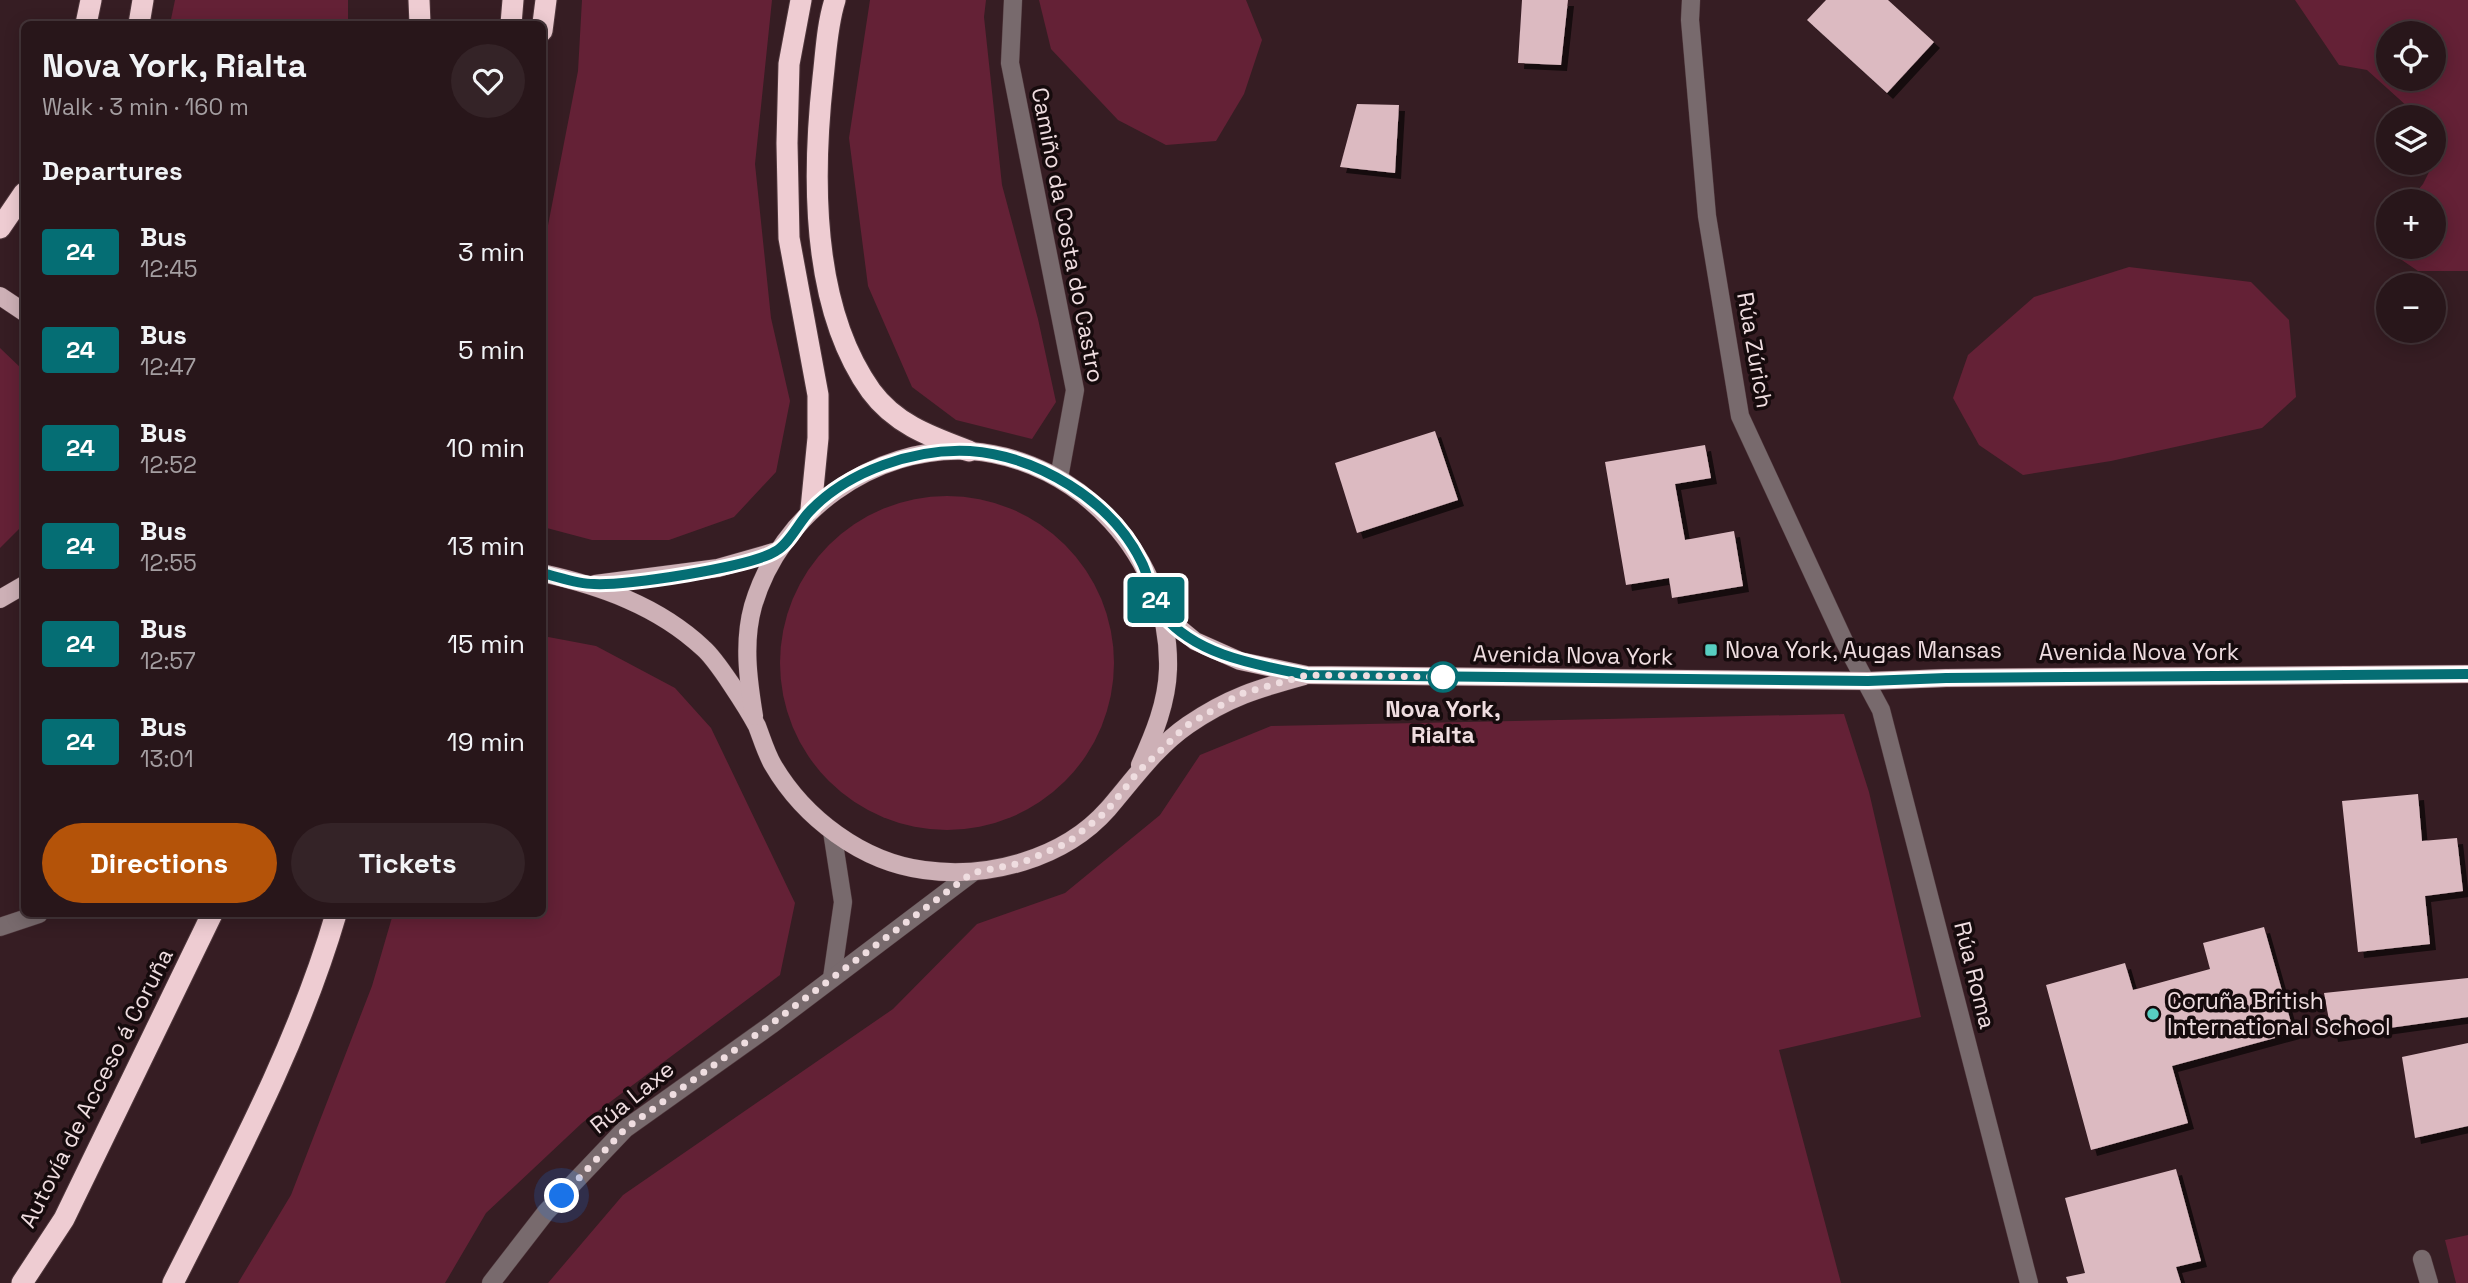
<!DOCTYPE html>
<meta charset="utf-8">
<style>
body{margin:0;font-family:"Space Grotesk",sans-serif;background:#342327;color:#f1f3f6;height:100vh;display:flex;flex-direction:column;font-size:26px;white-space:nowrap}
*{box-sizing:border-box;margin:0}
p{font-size:23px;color:#a59fa2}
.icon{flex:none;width:38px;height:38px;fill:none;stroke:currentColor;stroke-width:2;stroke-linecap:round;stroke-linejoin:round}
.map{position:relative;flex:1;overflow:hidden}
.details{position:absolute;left:21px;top:21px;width:525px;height:896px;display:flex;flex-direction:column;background:#28161a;border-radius:10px;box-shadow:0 4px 18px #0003,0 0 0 2px #443539}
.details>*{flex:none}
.badge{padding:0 14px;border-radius:5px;font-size:24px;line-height:46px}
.buttons{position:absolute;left:2376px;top:21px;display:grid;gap:14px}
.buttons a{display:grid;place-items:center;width:70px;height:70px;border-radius:50%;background:#28161a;box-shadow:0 4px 18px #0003,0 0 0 2px #443539;font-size:35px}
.you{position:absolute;width:35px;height:35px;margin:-18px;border:5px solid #fff;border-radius:50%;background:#1a73e8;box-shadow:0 0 0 10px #1a73e833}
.map>.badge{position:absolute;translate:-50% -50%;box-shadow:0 0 0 4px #fff}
h2{padding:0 21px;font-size:26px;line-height:63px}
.round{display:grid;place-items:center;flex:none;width:74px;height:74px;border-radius:37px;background:#342327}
.summary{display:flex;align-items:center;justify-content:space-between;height:119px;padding:0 21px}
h1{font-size:33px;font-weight:800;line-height:52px}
.cta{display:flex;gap:14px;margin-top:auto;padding:14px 21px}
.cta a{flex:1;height:80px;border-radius:42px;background:#b45309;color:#fff;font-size:28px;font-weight:800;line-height:80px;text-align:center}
.cta a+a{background:#342327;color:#f1f3f6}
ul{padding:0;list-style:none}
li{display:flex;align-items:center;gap:21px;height:98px;padding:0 21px}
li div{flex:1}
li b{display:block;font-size:26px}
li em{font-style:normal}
li .badge{min-width:77px;font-weight:700;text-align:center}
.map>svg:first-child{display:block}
.green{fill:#642136;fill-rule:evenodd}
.building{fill:#dcbac1;filter:url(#shadow)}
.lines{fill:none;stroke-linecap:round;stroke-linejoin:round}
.minor-casing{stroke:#50383d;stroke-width:19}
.major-casing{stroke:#50383d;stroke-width:19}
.highway-casing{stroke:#50383d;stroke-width:23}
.minor{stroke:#786a6d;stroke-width:18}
.major{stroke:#cdb0b6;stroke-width:18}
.highway{stroke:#eeccd2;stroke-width:21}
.line-casing{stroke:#fff;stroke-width:16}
.line{stroke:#056e74;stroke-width:10}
.walk{stroke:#efdde0;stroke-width:7;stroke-dasharray:0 12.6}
.poi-dot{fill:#57cec1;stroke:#160b0d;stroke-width:2.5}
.stop-dot{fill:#fff;stroke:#056e74;stroke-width:3.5}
.labels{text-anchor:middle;stroke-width:7;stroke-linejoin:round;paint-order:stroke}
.street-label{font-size:23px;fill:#efdde0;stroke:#160b0d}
.poi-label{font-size:23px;fill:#efdde0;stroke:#160b0d;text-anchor:start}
.stop-label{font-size:23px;font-weight:bold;fill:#efdde0;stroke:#160b0d}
</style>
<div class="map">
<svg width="2468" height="1283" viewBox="0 0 2468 1283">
<defs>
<filter id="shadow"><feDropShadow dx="6" dy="6" stdDeviation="0" flood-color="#0009"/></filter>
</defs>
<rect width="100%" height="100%" fill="#361d23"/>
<g class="green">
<polygon points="175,0 348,0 348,24 170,24"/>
<polygon points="582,0 772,0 755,164 771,318 790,401 776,472 734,517 669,540 592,540 543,527 543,251 578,71"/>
<polygon points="870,0 986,0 984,17 1002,185 1038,319 1056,402 1032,439 956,420 912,387 868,286 849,138"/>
<polygon points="1039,0 1246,0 1262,40 1244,94 1216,141 1166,145 1118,120 1051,49"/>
<path d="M2295,0H2468V271H2418L2390,252V247H2434V201H2409L2423,184L2439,152L2434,144V117H2419L2367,70L2339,65ZM2389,33H2434V79H2389Z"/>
<polygon points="2129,267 2251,282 2289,320 2296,397 2262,428 2111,461 2023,475 1979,445 1953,398 1968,355 2034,297"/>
<polygon points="0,348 24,371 24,524 0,548"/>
<circle cx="947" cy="663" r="167"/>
<polygon points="543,636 596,646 675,688 711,728 795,903 780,975 582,1123 486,1213 445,1283 238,1283 291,1195 372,986 393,914 542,914"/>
<polygon points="1844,714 1869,792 1921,1017 1779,1050 1841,1283 548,1283 623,1195 893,1009 977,924 1065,893 1160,815 1200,755 1271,726"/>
<polygon points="2468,1235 2468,1283 2456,1283 2445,1240"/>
</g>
<g class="building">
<polygon points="1522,0 1568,0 1561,65 1518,63"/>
<polygon points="1826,0 1888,0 1934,42 1887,93 1807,20"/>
<polygon points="1357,104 1399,105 1395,173 1340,167"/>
<polygon points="1435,431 1458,500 1357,533 1335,463"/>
<polygon points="1705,445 1711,478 1675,484 1685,540 1734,531 1743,586 1672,598 1669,578 1626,585 1605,462"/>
<polygon points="2418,794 2422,841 2457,838 2463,891 2425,896 2430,944 2358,952 2342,801"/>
<polygon points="2264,927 2294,1033 2172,1066 2188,1123 2091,1150 2046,985 2125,963 2133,990 2210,969 2203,943"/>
<polygon points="2468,978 2468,1017 2332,1036 2324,993"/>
<polygon points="2468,1043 2468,1126 2415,1138 2402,1057"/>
<polygon points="2176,1169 2201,1261 2176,1267 2181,1283 2068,1283 2066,1277 2085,1273 2065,1198"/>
</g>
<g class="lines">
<g class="minor-casing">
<g id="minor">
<polyline points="1013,0 1010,63 1075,390 1059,478"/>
<polyline points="1691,0 1690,20 1707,216 1740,416 1844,641 1881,710 2029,1283"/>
<polyline points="0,927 39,914"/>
<polyline points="832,978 843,902 832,831"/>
<polyline points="2422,1259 2429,1283"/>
<polyline points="491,1283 546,1212 625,1129 771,1025 972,873"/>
</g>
</g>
<g class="major-casing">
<g id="major">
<polyline points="0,296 24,312"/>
<path d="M542,573C601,586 658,606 703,648C717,660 748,709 757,726C762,739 766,753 773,765C804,818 862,862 924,870C988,879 1064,859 1108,809C1133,780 1156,747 1188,725C1229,697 1257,689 1304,676"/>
<polyline points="595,584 718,568 777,551"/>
<polyline points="0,599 24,585"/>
<polyline points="1162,614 1195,641 1240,661 1307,675 1868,681 1946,678 2468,674"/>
<path d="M754,716C748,679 743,642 753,606C780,513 873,445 970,451C1080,459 1171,558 1168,669C1167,703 1154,734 1140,765"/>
</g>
</g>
<g class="highway-casing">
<g id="highway">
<polyline points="419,0 420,24"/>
<polyline points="801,0 789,64 787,143 789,238 818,395 818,438 811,509"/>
<path d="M835,0C827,25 826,52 823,78C812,178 811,307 871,391C896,425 932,437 969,451"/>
<polyline points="86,24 91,0"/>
<polyline points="139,24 143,0"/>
<polyline points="511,24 513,0"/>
<polyline points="542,31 546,0"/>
<polyline points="0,228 24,193"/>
<polyline points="22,1283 64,1219 212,914"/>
<path d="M173,1283C234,1162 298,1044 336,914"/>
</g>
</g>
<use href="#minor" class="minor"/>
<use href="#major" class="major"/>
<use href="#highway" class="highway"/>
</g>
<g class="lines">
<g class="line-casing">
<path id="line" d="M542,573C559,577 577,584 594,584C626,586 751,567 776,551C790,543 799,522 810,511C848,471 915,448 970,451C1037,456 1111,500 1141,561C1150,577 1151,601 1163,615C1197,656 1258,665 1307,675L1868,681L1946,678L2468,674"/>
</g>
<use href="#line" class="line"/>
<polyline class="walk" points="562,1196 625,1129 771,1024 972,873 1021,863 1067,843 1106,812 1137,773 1186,726 1240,694 1307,675 1443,677"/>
</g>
<g class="poi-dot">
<rect x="1704" y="643" width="14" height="14" rx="3.5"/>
<circle cx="2153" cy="1014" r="7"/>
</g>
<circle class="stop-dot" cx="1443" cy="677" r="14"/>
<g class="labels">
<g class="street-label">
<text transform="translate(1068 235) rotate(79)" y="8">Camiño da Costa do Castro</text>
<text transform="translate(1755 350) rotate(80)" y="8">Rúa Zúrich</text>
<text x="2139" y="660">Avenida Nova York</text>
<text transform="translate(1573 655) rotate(1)" y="8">Avenida Nova York</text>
<text transform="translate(1975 975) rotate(76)" y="8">Rúa Roma</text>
<text transform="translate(96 1088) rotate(-63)" y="8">Autovía de Acceso á Coruña</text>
<text transform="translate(632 1097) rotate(-39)" y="8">Rúa Laxe</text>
</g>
<g class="poi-label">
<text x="1725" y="658">Nova York, Augas Mansas</text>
<text x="2167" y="1009">Coruña British<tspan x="2167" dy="26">International School</tspan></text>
</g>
<g class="stop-label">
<text x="1443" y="717">Nova York,<tspan x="1443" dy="26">Rialta</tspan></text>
</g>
</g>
</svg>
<div class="buttons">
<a><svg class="icon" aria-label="locate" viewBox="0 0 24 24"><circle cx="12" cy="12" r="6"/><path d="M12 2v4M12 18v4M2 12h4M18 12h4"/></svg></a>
<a><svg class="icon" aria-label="layers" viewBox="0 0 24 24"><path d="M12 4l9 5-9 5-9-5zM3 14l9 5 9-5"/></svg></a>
<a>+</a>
<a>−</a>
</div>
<div class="you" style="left:562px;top:1196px"></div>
<b class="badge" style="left:1156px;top:600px;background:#056e74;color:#fff">24</b>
<section class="details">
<div class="summary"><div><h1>Nova York, Rialta</h1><p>Walk · 3 min · 160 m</p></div><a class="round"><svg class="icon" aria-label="heart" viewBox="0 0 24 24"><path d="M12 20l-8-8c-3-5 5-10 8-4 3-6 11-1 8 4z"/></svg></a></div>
<h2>Departures</h2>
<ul>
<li><span class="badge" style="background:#056e74;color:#fff">24</span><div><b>Bus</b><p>12:45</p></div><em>3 min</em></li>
<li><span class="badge" style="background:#056e74;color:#fff">24</span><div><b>Bus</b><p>12:47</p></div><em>5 min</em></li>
<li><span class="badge" style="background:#056e74;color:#fff">24</span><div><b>Bus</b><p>12:52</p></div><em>10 min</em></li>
<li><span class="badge" style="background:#056e74;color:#fff">24</span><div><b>Bus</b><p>12:55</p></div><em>13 min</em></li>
<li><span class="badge" style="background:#056e74;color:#fff">24</span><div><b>Bus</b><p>12:57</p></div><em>15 min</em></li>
<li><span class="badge" style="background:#056e74;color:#fff">24</span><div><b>Bus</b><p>13:01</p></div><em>19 min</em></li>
</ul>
<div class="cta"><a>Directions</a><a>Tickets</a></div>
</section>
</div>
